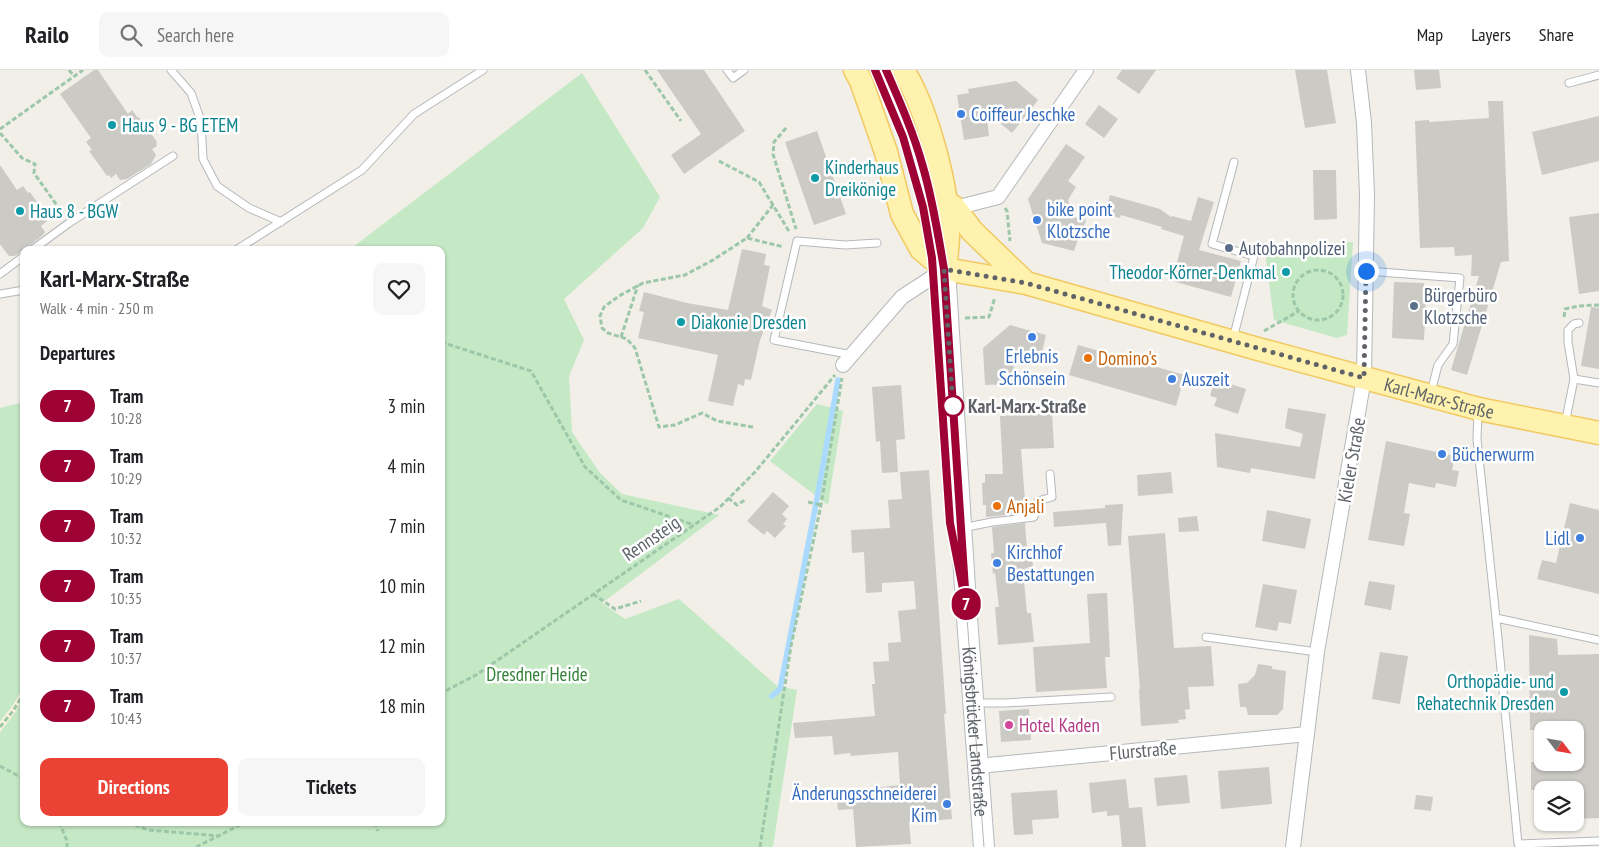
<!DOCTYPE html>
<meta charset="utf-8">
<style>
body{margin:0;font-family:"PT Sans Narrow",sans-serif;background:#f6f6f6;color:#202124;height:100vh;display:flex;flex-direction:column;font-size:19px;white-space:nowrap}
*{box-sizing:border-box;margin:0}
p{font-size:16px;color:#757577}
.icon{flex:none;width:28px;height:28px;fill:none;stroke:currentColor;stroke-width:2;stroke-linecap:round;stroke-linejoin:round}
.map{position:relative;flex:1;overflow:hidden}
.details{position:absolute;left:20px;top:176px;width:425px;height:580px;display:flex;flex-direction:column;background:#fff;border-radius:10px;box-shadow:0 1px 4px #0004}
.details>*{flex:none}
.badge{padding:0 10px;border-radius:16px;font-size:18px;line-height:32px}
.needle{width:32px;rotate:121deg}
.tools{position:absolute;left:1534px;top:651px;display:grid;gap:10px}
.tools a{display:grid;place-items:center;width:50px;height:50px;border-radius:10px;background:#fff;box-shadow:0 1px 4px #0004;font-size:25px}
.you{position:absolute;width:25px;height:25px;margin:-12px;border:4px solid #fff;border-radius:50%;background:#1a73e8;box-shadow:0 0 0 8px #1a73e833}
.map>.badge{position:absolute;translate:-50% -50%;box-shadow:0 0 0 2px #fff}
h2{padding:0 20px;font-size:19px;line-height:45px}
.round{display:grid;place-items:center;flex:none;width:52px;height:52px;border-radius:10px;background:#f6f6f6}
.summary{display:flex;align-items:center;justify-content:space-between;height:85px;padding:0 20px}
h1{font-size:24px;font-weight:600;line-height:38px}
.button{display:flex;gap:10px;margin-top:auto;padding:10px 20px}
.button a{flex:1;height:58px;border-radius:10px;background:#ea4335;color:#fff;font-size:20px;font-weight:600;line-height:58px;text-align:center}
.button a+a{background:#f6f6f6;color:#202124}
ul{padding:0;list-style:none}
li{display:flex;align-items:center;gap:15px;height:60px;padding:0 20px}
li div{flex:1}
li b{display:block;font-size:19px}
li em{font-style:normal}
li .badge{min-width:55px;font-weight:700;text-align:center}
header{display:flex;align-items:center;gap:30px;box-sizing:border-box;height:70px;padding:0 25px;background:#fff;border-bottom:1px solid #e0e0e0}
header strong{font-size:24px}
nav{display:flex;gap:28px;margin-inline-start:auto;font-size:18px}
.search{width:350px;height:45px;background:#f6f6f6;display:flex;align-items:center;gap:12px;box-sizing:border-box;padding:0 18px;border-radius:10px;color:#757577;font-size:19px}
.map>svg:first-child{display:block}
.green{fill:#c5e8c5}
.sand{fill:#fbf3d9}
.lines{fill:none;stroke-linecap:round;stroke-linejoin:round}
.stream{stroke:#aadaff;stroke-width:5.5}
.building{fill:#cccac5}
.service-casing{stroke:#b5b8bc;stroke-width:9}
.minor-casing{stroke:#b5b8bc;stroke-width:16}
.secondary-casing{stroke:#b6babf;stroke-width:22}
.primary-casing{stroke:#f2c960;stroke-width:25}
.path{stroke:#9cc7a9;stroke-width:3;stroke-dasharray:5 2.5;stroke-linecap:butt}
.service{stroke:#fff;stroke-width:7}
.minor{stroke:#fff;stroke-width:14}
.secondary{stroke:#fff;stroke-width:20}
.primary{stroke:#fff2af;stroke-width:22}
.tram{stroke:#b6b7b8;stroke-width:1}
.line-casing{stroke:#fff;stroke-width:11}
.line{stroke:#9e0234;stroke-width:8}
.walk{stroke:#5f6368;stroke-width:5;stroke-dasharray:0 9}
.shop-dot{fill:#3f7fe0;stroke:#fff;stroke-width:2}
.culture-dot{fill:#0f9aa8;stroke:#fff;stroke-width:2}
.service-dot{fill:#5c6f8a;stroke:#fff;stroke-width:2}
.food-dot{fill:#e8710a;stroke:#fff;stroke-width:2}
.stop-dot{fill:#fff;stroke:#9e0234;stroke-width:2.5}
.hotel-dot{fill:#d1479c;stroke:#fff;stroke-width:2}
.labels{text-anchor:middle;stroke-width:5;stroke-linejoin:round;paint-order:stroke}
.shop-label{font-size:19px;fill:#366cbe;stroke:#fff;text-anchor:start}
.culture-label{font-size:19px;fill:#0d838f;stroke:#fff;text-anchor:start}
.service-label{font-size:19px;fill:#4e5e75;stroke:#fff;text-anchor:start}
.food-label{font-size:19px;fill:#c56008;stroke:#fff;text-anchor:start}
.street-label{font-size:19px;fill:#5f6368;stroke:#fff}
.stop-label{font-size:19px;font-weight:bold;fill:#5f6368;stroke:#fff;text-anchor:start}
.park-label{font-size:19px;fill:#348238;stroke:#fff}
.hotel-label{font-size:19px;fill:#b23c85;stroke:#fff;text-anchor:start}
</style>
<header>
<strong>Railo</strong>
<div class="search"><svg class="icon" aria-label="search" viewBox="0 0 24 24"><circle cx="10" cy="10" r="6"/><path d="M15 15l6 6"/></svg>Search here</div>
<nav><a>Map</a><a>Layers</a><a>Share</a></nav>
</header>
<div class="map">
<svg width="1599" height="777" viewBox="0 0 1599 777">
<rect width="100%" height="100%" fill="#f1efe8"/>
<g class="green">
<polygon points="582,3 660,127 643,158 564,229 584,270 569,306 572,362 600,403 622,424 719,445 602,533 625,549 679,529 777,616 797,620 773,777 0,777 0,662 15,643 24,625 24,752 441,752 441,180 349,180"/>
<polygon points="1353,172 1347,265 1337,268 1274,250 1264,175"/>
<polygon points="24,332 24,616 14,634 0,652 0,338"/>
<polygon points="817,334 843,341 828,435 770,391"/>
</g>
<path class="sand" d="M24,616C24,634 10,648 0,662V652L14,634Z"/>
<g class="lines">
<polyline class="stream" points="772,626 780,619 816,434 838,310"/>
</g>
<g class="building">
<polygon points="94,0 98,0 128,44 132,40 138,48 139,47 157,72 156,74 157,76 152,79 156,85 151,94 127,109 120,110 116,104 111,108 109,105 107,106 89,81 92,80 86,72 91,68 60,24"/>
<polygon points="657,0 704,0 745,61 684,104 671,85 701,64"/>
<polygon points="1122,0 1156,0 1139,24 1116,8"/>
<polygon points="1295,0 1327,0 1336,53 1305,58"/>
<polygon points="1414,0 1439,0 1441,18 1416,20"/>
<polygon points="1016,11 1038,30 1012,63 986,41 989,66 964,70 957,25 969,23 968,19"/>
<polygon points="1488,31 1503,31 1509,191 1501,192 1467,305 1451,300 1479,206 1471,206 1472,185 1455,186 1454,177 1420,178 1415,51 1429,50 1429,52 1489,48"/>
<polygon points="1099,35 1118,49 1104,68 1085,54"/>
<polygon points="1599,46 1599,91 1542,105 1532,62"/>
<polygon points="817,61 846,144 814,155 785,72"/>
<polygon points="1066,74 1085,87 1068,111 1076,117 1068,130 1073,147 1086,150 1080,169 1078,169 1074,181 1042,173 1028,129"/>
<polygon points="0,95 17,120 23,116 28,123 30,122 48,148 46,149 47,151 41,156 45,162 43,165 29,176 27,180 24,180 15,186 9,186 0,174"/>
<polygon points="1313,100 1336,100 1337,149 1314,150"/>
<polygon points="1110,125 1160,139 1171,147 1172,146 1191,151 1198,127 1214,132 1199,180 1241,191 1231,227 1172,211 1184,166 1161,159 1162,157 1121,145 1120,148 1105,144"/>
<polygon points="1599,143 1599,221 1579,224 1569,147"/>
<polygon points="742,179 766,184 764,195 770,196 762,236 772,240 760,270 751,310 745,309 744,316 738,314 733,336 708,331 718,285 638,268 644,242 639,241 644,222 687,233 728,240"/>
<polygon points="1394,212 1424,213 1424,229 1426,229 1424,270 1392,268"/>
<polygon points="1591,237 1599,238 1599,299 1581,296"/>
<polygon points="1010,255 1046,265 1039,294 1013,287 1015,314 985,315 983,278"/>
<polygon points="1078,275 1185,305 1176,336 1069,305"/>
<polygon points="1215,309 1246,319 1238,344 1214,336 1217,328 1210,326"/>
<polygon points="901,315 905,369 896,370 898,402 882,403 880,371 876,372 872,317"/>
<polygon points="1288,338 1326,344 1315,409 1251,398 1250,403 1217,397 1215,363 1300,377 1303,364 1285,358"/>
<polygon points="1052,343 1054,378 1021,379 1026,443 986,447 986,435 983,435 982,413 985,413 985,404 1003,404 1000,346"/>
<polygon points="1386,371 1455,386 1452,400 1459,401 1456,417 1436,413 1435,418 1409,413 1404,443 1410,444 1404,476 1368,470"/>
<polygon points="929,400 946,644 944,644 952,749 909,752 911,774 856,777 853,739 838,740 836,722 900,715 898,682 851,686 850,683 834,685 832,666 795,668 793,653 875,646 872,614 875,614 873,592 889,591 888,573 901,572 898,541 916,539 914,511 882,513 882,522 866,523 864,482 852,483 851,460 890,458 888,430 902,429 900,402"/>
<polygon points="1171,402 1173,423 1138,426 1137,405"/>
<polygon points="773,422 789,436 782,444 787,449 783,454 786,456 775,468 767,461 764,465 747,451"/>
<polygon points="1570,433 1599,440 1599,524 1537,509 1542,490 1556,493"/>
<polygon points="1123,434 1121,475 1108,476 1106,453 1054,457 1053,442 1105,438 1105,435"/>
<polygon points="1267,440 1311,449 1305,479 1262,471"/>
<polygon points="1197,446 1199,461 1179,462 1178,448"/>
<polygon points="1025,453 1027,480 1031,480 1033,497 1028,497 1029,511 1024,511 1027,543 1031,543 1034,572 998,575 995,537 999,537 995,503 993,504 991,483 994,483 992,457"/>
<polygon points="1165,463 1174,578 1211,576 1214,616 1188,617 1190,639 1185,640 1186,649 1178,650 1179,653 1141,656 1139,619 1140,619 1128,466"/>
<polygon points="1369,511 1395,515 1391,540 1364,535"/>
<polygon points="1263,514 1297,520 1291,554 1279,552 1277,561 1255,557"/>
<polygon points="1107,523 1110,587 1105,587 1107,618 1036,622 1033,577 1090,573 1087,524"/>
<polygon points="1529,565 1557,569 1558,585 1599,584 1599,748 1575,749 1575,720 1531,720 1531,692 1575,692 1575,660 1530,660"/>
<polygon points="1380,582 1408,586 1400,634 1372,629"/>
<polygon points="1258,594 1272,596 1272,599 1286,601 1283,639 1277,645 1248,645 1246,637 1240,637 1238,614 1247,613 1255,605"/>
<polygon points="1029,639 1031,670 1001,672 999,641"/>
<polygon points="1269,697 1272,734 1221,739 1218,701"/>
<polygon points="1187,705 1190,733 1157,736 1154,708"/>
<polygon points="1126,709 1129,738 1142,737 1146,777 1122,777 1119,745 1107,746 1107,741 1092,743 1089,713"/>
<polygon points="1057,720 1059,748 1032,750 1033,764 1014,765 1011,723"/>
<polygon points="1416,725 1433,727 1431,741 1414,739"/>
</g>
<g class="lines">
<g class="service-casing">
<g id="service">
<polyline points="171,0 191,23 201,51 203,89 217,116 249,138 281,152"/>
<polyline points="727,0 733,8 744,0"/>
<polyline points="881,0 915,85 928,136 936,183"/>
<polyline points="1569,13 1599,5"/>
<polyline points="919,90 935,115"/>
<polyline points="32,180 69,153 173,86"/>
<polyline points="236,180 362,100 414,44 483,0"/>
<polyline points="1366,201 1460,208 1453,274 1438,295 1431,322"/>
<polyline points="0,204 24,186"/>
<polyline points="0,224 24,220"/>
<polyline points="1233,269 1254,186 1212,174 1234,92"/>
<polyline points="852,285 774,270 797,171 845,175 877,173"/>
<polyline points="1574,309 1599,313"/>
<polyline points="1478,342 1477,369 1496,548 1599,570"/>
<polyline points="1565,354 1574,309 1568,272 1568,260 1574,254 1579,253"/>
<polyline points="962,458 992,452 1034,447 1038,431 1052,427 1050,404"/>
<polyline points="1496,548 1518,774 1599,771"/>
<polyline points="1206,567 1317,582"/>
<polyline points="974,633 1005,633 1111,627"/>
</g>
</g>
<g class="minor-casing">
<g id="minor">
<polyline points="955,138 998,127 1086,0"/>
<polyline points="843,295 902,227 945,199"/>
<polyline points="978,696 1307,664"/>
<polyline points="1293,777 1317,582 1364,308 1367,124 1364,53 1358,0"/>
</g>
</g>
<g class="secondary-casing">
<polyline id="secondary" points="945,199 966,534 984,777"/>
</g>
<g class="primary-casing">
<g id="primary">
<path id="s1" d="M855,0L861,11L886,82L902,144L921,179L945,199L1026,213L1258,279L1479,339L1599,363"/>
<path d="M903,0C927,39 949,119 948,165C948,176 946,188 945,199"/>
<polyline points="946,132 955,138 972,161 1026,213"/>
</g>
</g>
<g class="path">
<polyline points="69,0 74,6"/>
<polyline points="645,0 681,51"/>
<polyline points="786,58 774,72 773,84 796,159"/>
<polyline points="0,59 83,0"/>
<polyline points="0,63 22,88 35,94 34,103 63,144"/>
<polyline points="719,91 759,112 790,163"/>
<polyline points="1005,138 1007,141 1010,171"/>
<polyline points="747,168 773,135"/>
<circle cx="1318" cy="225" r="25"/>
<polyline points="1564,247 1565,239 1579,236 1599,235"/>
<polyline points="965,248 989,247 995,227"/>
<polyline points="1264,261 1299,241"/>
<polyline points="621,267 638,215"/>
<polyline points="441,272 531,301 585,397 621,430 694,455"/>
<polyline points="753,357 717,351 702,343 675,355 659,357 635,278 627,269 608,263 602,258 600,246 604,237 619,226 643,213 685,205 713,190 747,168 784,177"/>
<polyline points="728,428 737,435 745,430"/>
<polyline points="808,432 821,435"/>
<polyline points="593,524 615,539 641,531"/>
<polyline points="441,626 449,619 476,605 720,437 755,402 835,305"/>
<polyline points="0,657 13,641 24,623"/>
<polyline points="0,696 24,709"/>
<polyline points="59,752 67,771 67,777"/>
<polyline points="128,752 148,760 220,766"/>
<polyline points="375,752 378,761"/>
<polyline points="196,777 246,752"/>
<polyline points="760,777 791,576 821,435 842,308"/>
</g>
<use href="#service" class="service"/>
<use href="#minor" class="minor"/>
<use href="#secondary" class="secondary"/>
<use href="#primary" class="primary"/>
<g class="tram">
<path d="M875,0C895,40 915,95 923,139C936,206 939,275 944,343C947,394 948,446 958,497"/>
<path id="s2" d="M886,0C900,32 914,64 923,97C933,131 938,165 945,199L966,534L984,777"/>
</g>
</g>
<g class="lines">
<g class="line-casing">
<path id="line" d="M875,0L903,67L923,137L932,188L950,453L966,534L944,199C938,165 933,131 923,97C914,64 900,32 886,0"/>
</g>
<use href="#line" class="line"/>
<polyline class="walk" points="953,336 944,199 1026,213 1364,308 1366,201"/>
</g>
<g class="shop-dot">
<circle cx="961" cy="44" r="5"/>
<circle cx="1037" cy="150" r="5"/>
<circle cx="1032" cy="267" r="5"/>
<circle cx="1172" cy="309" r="5"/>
<circle cx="1442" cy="384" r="5"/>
<circle cx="1580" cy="468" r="5"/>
<circle cx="997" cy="493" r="5"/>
<circle cx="947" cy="734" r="5"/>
</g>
<g class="culture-dot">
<circle cx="112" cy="55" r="5"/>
<circle cx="815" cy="108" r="5"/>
<circle cx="20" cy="141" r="5"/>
<circle cx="1286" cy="202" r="5"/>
<circle cx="681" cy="252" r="5"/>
<circle cx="1564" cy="622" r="5"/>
</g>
<g class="service-dot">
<circle cx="1229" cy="178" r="5"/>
<circle cx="1414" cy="236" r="5"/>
</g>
<g class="food-dot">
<circle cx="1088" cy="288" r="5"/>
<circle cx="997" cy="436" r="5"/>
</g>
<circle class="stop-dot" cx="953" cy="336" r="10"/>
<circle class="hotel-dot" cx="1009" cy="655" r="5"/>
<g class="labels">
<g class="shop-label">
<text x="971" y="51">Coiffeur Jeschke</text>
<text x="1047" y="146">bike point<tspan x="1047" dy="22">Klotzsche</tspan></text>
<text x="1032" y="293" text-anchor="middle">Erlebnis<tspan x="1032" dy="22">Schönsein</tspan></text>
<text x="1182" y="316">Auszeit</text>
<text x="1452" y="391">Bücherwurm</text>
<text x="1570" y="475" text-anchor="end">Lidl</text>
<text x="1007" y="489">Kirchhof<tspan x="1007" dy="22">Bestattungen</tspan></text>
<text x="937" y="730" text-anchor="end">Änderungsschneiderei<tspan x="937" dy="22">Kim</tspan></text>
</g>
<g class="culture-label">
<text x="122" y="62">Haus 9 - BG ETEM</text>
<text x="825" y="104">Kinderhaus<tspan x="825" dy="22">Dreikönige</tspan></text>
<text x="30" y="148">Haus 8 - BGW</text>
<text x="1276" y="209" text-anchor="end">Theodor-Körner-Denkmal</text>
<text x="691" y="259">Diakonie Dresden</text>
<text x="1554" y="618" text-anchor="end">Orthopädie- und<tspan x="1554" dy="22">Rehatechnik Dresden</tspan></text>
</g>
<g class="service-label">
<text x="1239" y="185">Autobahnpolizei</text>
<text x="1424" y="232">Bürgerbüro<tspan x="1424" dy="22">Klotzsche</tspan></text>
</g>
<g class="food-label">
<text x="1098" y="295">Domino's</text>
<text x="1007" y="443">Anjali</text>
</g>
<g class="street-label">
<text dy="7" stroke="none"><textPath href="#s1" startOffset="734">Karl-Marx-Straße</textPath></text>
<text transform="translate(1351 390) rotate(-80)" y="7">Kieler Straße</text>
<text transform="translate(651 468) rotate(-34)" y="7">Rennsteig</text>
<text dy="7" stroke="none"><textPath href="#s2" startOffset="672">Königsbrücker Landstraße</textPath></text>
<text transform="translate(1143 680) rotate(-5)" y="7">Flurstraße</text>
</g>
<g class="stop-label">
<text x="968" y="343">Karl-Marx-Straße</text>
</g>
<g class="park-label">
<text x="537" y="611">Dresdner Heide</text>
</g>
<g class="hotel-label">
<text x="1019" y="662">Hotel Kaden</text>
</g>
</g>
</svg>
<div class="tools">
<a><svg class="needle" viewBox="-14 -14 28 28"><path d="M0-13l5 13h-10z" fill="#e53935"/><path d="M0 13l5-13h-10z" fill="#757577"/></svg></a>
<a><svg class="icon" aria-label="layers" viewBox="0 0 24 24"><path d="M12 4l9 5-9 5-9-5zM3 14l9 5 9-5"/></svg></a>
</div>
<div class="you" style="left:1366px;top:201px"></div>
<b class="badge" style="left:966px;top:534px;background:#9e0234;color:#fff">7</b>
<section class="details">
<div class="summary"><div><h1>Karl-Marx-Straße</h1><p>Walk · 4 min · 250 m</p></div><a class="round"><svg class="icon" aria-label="heart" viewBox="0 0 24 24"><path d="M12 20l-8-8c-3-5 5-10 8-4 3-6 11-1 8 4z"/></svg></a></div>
<h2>Departures</h2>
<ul>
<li><span class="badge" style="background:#9e0234;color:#fff">7</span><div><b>Tram</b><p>10:28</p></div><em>3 min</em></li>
<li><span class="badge" style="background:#9e0234;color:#fff">7</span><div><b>Tram</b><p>10:29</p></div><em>4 min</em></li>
<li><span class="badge" style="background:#9e0234;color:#fff">7</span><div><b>Tram</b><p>10:32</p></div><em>7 min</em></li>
<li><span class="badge" style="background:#9e0234;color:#fff">7</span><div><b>Tram</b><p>10:35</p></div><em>10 min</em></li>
<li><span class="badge" style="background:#9e0234;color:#fff">7</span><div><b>Tram</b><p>10:37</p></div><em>12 min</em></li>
<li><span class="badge" style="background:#9e0234;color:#fff">7</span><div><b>Tram</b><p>10:43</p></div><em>18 min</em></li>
</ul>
<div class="button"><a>Directions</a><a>Tickets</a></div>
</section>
</div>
